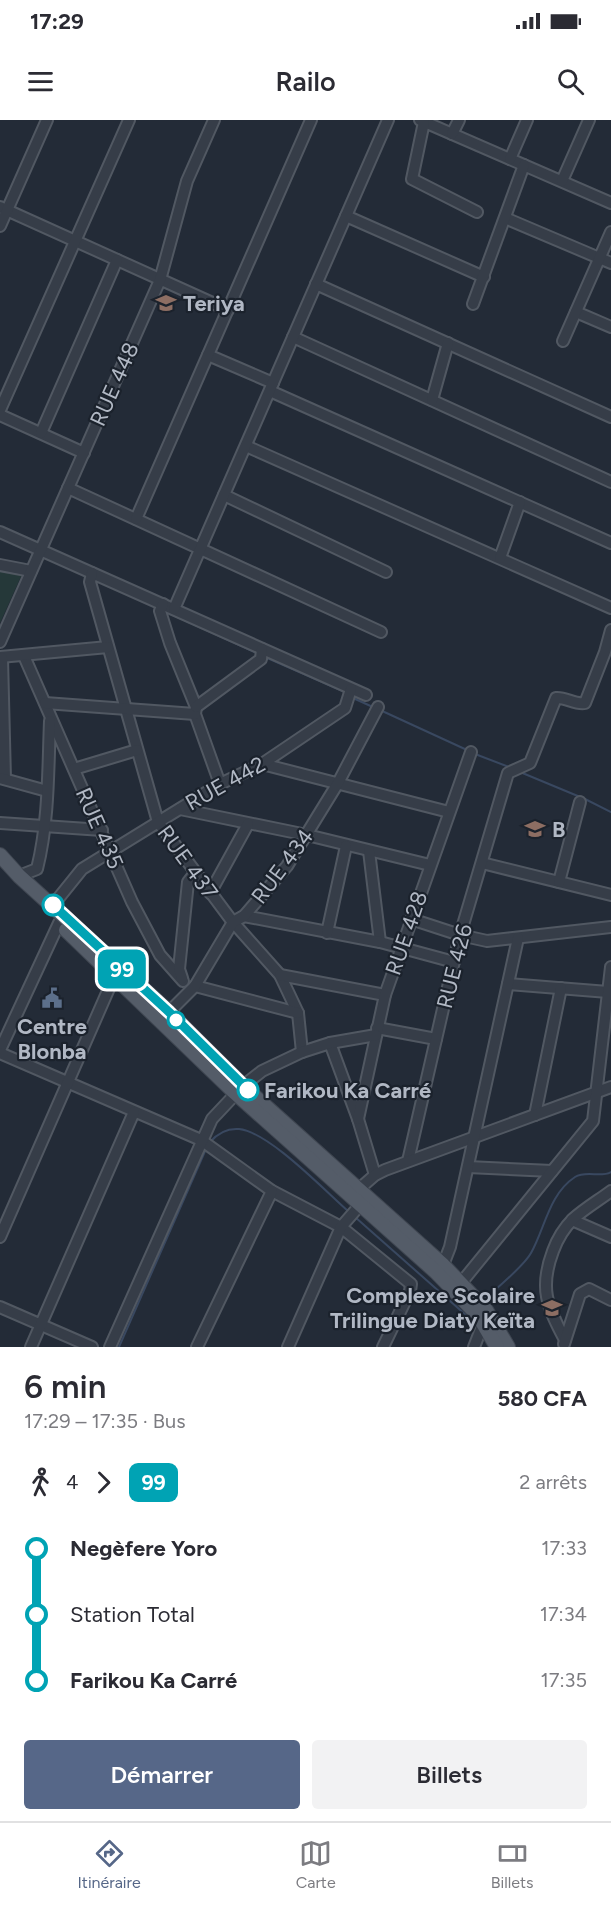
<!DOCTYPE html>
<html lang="fr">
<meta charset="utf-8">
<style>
body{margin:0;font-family:Figtree,sans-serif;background:#f2f2f3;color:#2b2b33;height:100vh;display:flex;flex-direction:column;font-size:22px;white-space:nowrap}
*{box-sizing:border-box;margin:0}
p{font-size:20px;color:#7c7c81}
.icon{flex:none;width:33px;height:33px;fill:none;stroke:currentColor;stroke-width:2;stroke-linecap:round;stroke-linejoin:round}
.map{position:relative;height:1227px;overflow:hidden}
.drawer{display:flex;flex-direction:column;background:#fff;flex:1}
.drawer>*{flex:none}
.badge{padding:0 12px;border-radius:9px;font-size:21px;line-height:39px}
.map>.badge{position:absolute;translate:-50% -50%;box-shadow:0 0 0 3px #fff}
.legs{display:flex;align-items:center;gap:9px;height:66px;padding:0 24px;font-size:20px}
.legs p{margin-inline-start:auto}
.head{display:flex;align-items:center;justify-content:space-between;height:102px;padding:0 24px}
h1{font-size:33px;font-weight:600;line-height:45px}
.button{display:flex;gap:12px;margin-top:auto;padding:12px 24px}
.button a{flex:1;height:69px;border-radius:6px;background:#566788;color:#fff;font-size:24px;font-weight:600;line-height:69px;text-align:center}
.button a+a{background:#f2f2f3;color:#2b2b33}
ul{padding:0 24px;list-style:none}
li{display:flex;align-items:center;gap:21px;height:66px;font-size:22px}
li i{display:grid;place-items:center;width:9px;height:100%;margin:0 8px;background:currentColor}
li i::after{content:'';width:15px;height:15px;margin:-8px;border:4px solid;border-radius:50%;background:#fff}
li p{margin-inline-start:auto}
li:first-child i{background:linear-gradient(#0000 50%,currentColor 0)}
li:last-child i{background:linear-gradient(currentColor 50%,#0000 0)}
.status{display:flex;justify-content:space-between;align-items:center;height:42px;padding:0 30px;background:#fff;direction:ltr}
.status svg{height:16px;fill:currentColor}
header{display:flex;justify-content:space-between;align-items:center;height:78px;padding:0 24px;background:#fff;font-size:27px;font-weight:600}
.dock{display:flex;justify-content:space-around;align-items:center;height:84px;border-top:2px solid #e1e1e2;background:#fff;font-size:16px;color:#7c7c81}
.dock a{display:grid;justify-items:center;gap:3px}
.dock .current{color:#566788}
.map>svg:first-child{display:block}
.green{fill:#253839}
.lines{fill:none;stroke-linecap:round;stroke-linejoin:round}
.stream{stroke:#394860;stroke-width:2}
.minor-casing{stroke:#515862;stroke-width:14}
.major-casing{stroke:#3f4651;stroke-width:16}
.minor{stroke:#363d48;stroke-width:10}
.major{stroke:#545c68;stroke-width:14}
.line-1-casing{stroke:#fff;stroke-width:14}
.line-1{stroke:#00a3b4;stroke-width:9}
.stop-1-dot{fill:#fff;stroke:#00a3b4;stroke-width:3}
.labels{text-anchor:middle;stroke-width:4.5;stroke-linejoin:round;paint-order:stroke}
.poi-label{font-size:22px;font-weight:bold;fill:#b1b8c4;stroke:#1b222c;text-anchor:start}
.street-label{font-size:22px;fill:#b1b8c4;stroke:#1b222c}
.stop-label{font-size:22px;font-weight:bold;fill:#b1b8c4;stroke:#1b222c;text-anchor:start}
</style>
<div class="status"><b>17:29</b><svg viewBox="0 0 49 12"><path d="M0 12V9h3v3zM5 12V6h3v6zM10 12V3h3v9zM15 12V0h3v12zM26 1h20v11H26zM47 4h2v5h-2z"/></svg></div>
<header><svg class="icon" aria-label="menu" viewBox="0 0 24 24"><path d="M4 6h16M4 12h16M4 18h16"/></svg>Railo<svg class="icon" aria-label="search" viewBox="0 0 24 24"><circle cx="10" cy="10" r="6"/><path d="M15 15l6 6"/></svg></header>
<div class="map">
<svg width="611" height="1227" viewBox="0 0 611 1227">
<rect width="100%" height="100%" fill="#232b37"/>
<polygon class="green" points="0,448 23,452 0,503"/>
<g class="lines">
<g class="stream">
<polyline points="134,477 156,487"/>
<polyline points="164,491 257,533"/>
<polyline points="265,537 345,572"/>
<polyline points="353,578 375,588"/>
<polyline points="380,590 467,630"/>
<polyline points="475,634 509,647"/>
<polyline points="520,652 585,679 611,692"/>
<path d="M210,1022C217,1014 227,1008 239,1009C269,1012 324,1070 348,1091"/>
<polyline points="355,1097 467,1196 470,1194"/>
<path d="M485,1179C497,1168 524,1146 531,1133C545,1108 549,1074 575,1057C586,1050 601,1058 611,1052"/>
<polyline points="119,1227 206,1029"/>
</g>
<g class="minor-casing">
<g id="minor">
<polyline points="420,0 611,83"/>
<polyline points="424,2 412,59 477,92"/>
<polyline points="452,14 459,0"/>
<polyline points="510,39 527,0"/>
<polyline points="562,61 589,0"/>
<polyline points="0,87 228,190"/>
<polyline points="346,96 484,157"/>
<polyline points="505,98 611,143"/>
<polyline points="0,106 47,0"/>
<polyline points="316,164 611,297"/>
<polyline points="473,184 524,45"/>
<polyline points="576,192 611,207"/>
<polyline points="293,217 611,362"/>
<polyline points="563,221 611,112"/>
<polyline points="208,235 273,263"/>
<polyline points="270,271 611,423"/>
<polyline points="432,280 448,223"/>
<polyline points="0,290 129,0"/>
<polyline points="0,295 84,333"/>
<polyline points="41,313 117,140"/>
<polyline points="246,326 611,488"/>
<polyline points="68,368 381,512"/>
<polyline points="224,375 386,452"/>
<polyline points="136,399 311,0"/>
<polyline points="0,412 366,575"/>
<polyline points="500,438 520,382"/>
<polyline points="0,445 31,451"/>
<polyline points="92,453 90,462 158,702 232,801 280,855 298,893 302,932"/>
<polyline points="163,484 160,491 170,523 196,587 195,594 220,664"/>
<polyline points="174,489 388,0"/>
<polyline points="0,522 160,160 187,61 214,0"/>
<polyline points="24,536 132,782 160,835 183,861"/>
<polyline points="0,537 108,527"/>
<polyline points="2,538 5,659"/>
<polyline points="45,583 195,594"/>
<polyline points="196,587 261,539 262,529"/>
<polyline points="262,644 449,692"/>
<polyline points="74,649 137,630"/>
<polyline points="0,658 47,671"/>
<polyline points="180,689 307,715 430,745"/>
<polyline points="0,703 102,710"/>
<polyline points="369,731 380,822"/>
<polyline points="482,743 611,775"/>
<path d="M19,756L37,749C49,701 48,650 50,601"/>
<polyline points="559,762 580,682"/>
<polyline points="210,773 248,704"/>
<polyline points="53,785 82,749 220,664 262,644 345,588 351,569"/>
<polyline points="244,796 380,822 454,842"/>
<polyline points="411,799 460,815 487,821 611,807"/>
<polyline points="327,813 346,726"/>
<polyline points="280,855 385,875"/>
<polyline points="182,858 179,849 188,762 195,753"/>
<polyline points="508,864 608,872"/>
<polyline points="195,866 298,893"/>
<polyline points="169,892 195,866 233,802 244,796 287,746 338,663 378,587"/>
<polyline points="377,908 436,919"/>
<polyline points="330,923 358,999 375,1055"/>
<polyline points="0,930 59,803 65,797"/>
<polyline points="0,933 201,1020 272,1071 341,1107 411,1164 410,1171 383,1227"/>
<polyline points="535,995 561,868"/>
<polyline points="358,999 385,875 471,632"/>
<path d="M408,1041L460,815L508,653L530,643L556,578C566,577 575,585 585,583L605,532L611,510"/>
<polyline points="468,1047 552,1051"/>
<polyline points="359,1069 375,1055 385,1050 611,967"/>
<polyline points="572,1100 611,1117"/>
<polyline points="0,1117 114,857"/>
<polyline points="439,1150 443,1145 450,1127 518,818"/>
<polyline points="461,1163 593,1001 611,847"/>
<polyline points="0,1187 92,1227"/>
<path d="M565,1220C547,1186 539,1168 553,1131C557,1120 565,1107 573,1099C584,1089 599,1080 611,1071"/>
<polyline points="564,1224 580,1174 589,1169 611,1180"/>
<polyline points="31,1227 134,992"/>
<polyline points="110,1227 212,999 243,966 262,951 302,932 330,923 376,915"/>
<polyline points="197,1227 272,1071"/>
<polyline points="288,1227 341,1107 361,1084"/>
<polyline points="474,1227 483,1204 487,1202"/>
</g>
</g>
<g class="major-casing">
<g id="major">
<polyline points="0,735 19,756 169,892 243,966 443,1145 486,1190 508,1227"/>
<polyline points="66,810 232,970 436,1152 478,1195 497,1227"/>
</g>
</g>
<use href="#minor" class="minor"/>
<use href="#major" class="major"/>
</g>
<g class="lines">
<g class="line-1-casing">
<polyline id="line-1" points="53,785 169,892 248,970"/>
</g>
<use href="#line-1" class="line-1"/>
</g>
<defs>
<g id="school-bare" transform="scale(1.62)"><path d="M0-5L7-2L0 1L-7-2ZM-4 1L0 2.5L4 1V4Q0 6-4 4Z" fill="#8d6e63" stroke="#1b222c" stroke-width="2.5" paint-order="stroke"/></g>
<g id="civic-bare" transform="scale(1.62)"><path d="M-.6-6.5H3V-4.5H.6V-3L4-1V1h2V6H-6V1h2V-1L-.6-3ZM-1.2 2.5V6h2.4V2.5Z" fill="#5c6f8a" stroke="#1b222c" stroke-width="2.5" paint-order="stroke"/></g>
</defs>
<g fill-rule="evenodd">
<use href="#school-bare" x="166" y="183"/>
<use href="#school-bare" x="535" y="709"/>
<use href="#civic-bare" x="52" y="878"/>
<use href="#school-bare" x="552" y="1188"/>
</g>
<g class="stop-1-dot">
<circle cx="53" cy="785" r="10"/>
<circle cx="176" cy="900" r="8"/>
<circle cx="248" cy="970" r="10"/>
</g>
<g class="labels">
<g class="poi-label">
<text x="183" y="191">Teriya</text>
<text x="552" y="717">B</text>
<text x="52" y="914" text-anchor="middle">Centre<tspan x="52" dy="25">Blonba</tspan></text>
<text x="535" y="1183" text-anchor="end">Complexe Scolaire<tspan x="535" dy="25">Trilingue Diaty Keïta</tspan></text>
</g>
<g class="street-label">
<text transform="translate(114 264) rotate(-66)" y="8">RUE 448</text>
<text transform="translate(225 663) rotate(-29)" y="8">RUE 442</text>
<text transform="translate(100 708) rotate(66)" y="8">RUE 435</text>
<text transform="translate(188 742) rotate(54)" y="8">RUE 437</text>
<text transform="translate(282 746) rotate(-53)" y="8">RUE 434</text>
<text transform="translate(406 813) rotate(-71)" y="8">RUE 428</text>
<text transform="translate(454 846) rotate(-76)" y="8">RUE 426</text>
</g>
<g class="stop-label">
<text x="264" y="978">Farikou Ka Carré</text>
</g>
</g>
</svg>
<b class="badge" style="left:122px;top:849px;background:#00a3b4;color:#fff">99</b>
</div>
<section class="drawer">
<div class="head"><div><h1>6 min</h1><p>17:29 – 17:35 · Bus</p></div><b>580 CFA</b></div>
<div class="legs"><svg class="icon" aria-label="walk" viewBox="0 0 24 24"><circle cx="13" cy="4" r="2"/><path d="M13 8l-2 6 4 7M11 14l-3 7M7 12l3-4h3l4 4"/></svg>4<svg class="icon" aria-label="forward" viewBox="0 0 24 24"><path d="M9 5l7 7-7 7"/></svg><b class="badge" style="background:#00a3b4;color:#fff">99</b><p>2 arrêts</p></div>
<ul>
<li><i style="color:#00a3b4"></i><b>Negèfere Yoro</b><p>17:33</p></li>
<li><i style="color:#00a3b4"></i><span>Station Total</span><p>17:34</p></li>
<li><i style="color:#00a3b4"></i><b>Farikou Ka Carré</b><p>17:35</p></li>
</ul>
<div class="button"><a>Démarrer</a><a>Billets</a></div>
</section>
<nav class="dock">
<a class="current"><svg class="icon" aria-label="directions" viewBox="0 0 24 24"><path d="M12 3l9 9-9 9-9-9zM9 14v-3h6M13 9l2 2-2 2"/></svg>Itinéraire</a>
<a><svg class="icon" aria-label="map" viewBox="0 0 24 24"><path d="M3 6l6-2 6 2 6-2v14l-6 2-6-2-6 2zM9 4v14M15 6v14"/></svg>Carte</a>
<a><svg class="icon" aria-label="tickets" viewBox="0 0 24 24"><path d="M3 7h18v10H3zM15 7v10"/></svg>Billets</a>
</nav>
